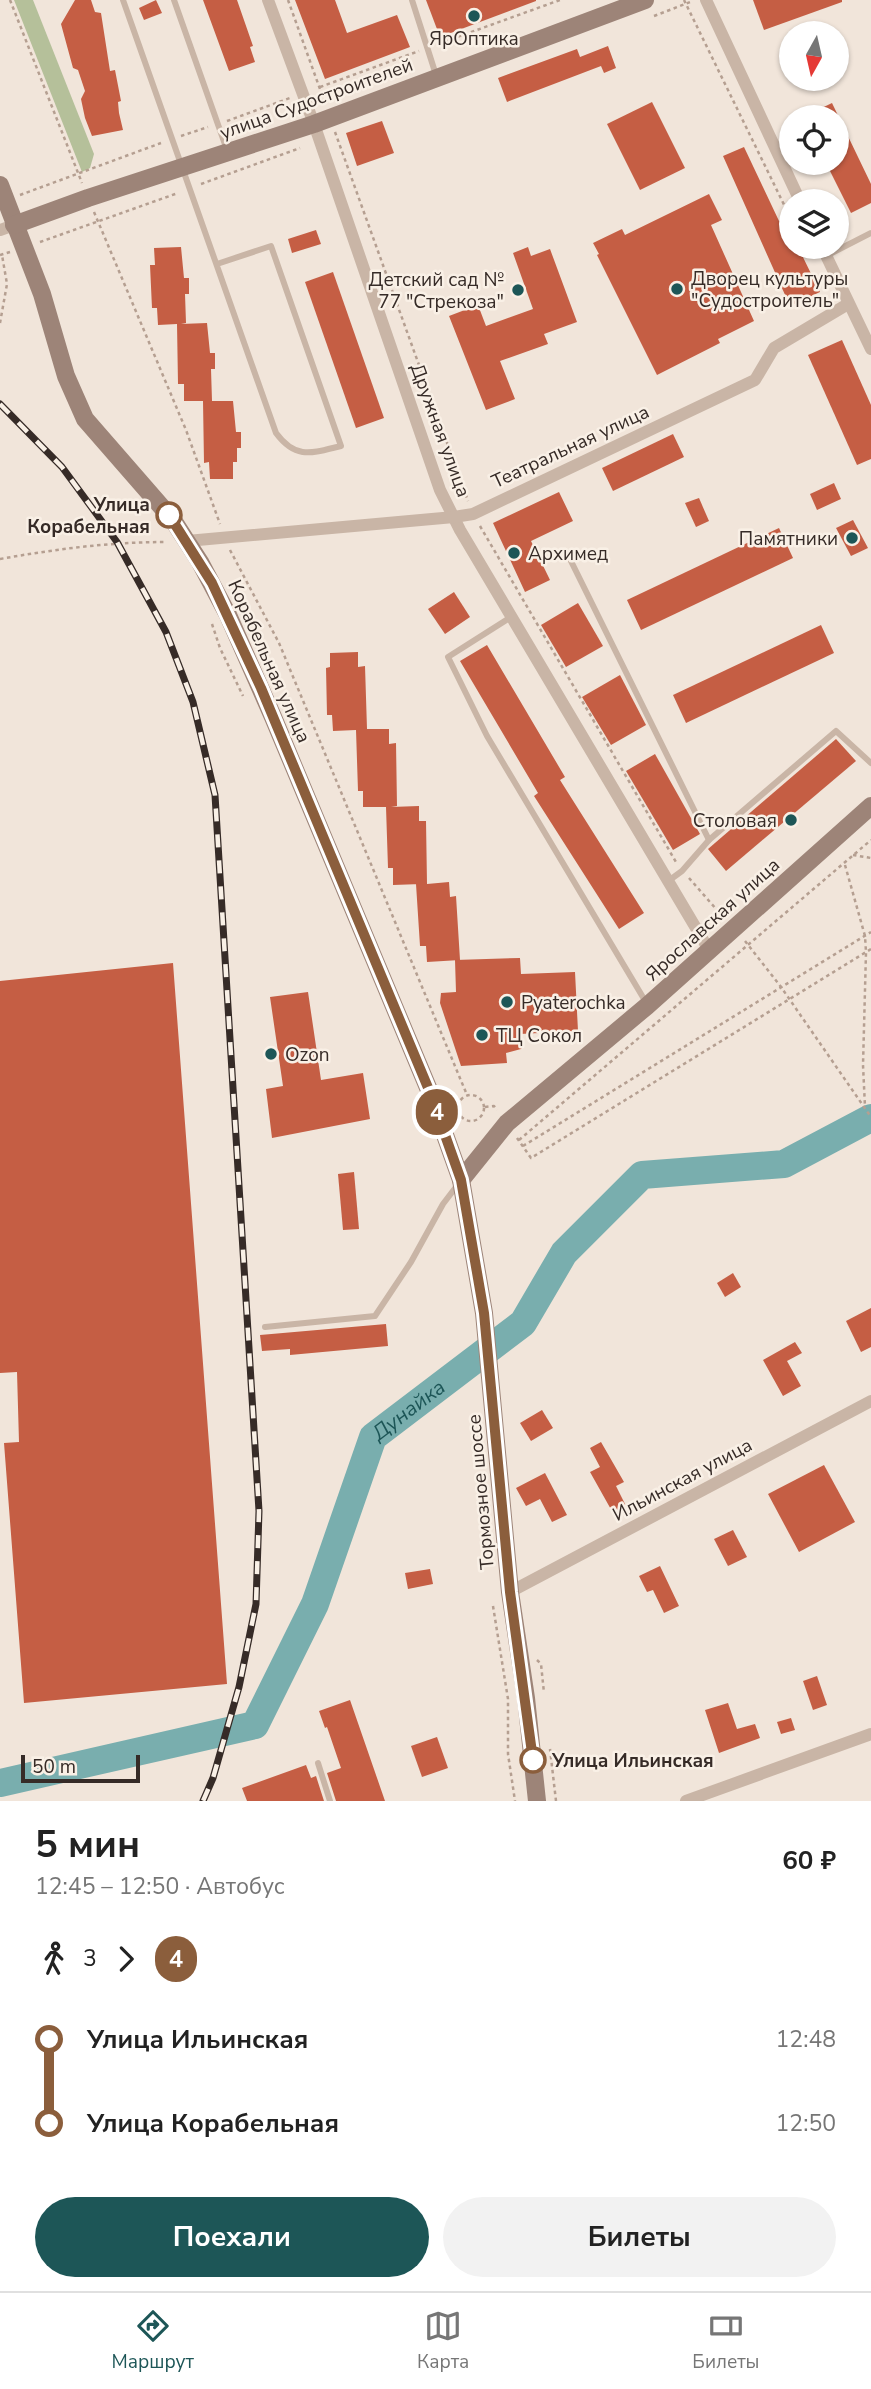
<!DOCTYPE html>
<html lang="ru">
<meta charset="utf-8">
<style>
body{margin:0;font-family:"Nunito Sans",sans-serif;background:#f2f2f2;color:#222;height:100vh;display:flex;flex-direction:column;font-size:26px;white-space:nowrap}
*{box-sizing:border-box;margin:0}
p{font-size:23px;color:#767676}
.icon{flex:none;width:38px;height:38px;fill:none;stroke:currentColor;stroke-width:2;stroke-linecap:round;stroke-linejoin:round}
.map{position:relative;height:1801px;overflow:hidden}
.panel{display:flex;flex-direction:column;background:#fff;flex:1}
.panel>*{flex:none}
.badge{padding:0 14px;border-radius:23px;font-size:24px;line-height:46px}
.needle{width:46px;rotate:188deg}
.tools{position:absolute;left:779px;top:21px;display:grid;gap:14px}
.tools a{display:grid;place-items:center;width:70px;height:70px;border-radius:50%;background:#fff;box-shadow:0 2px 5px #0004;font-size:35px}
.scale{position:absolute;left:21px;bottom:18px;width:119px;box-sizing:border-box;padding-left:7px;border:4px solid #362b27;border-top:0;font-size:19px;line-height:24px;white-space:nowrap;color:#362b27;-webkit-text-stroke:5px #f9f0e6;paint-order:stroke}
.map>.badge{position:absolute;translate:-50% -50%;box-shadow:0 0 0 4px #fff}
.legs{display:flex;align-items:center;gap:10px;height:77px;padding:0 35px;font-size:23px}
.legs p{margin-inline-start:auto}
.headline{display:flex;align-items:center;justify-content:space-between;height:119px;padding:0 35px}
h1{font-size:38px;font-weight:700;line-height:52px}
.button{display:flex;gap:14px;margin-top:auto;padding:14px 35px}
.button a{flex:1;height:80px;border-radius:42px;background:#1d5657;color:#fff;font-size:28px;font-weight:700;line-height:80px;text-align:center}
.button a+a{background:#f2f2f2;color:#222}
ul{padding:0 35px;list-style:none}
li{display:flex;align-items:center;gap:24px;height:84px;font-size:26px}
li i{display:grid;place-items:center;width:10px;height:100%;margin:0 9px;background:currentColor}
li i::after{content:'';width:18px;height:18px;margin:-9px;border:5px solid;border-radius:50%;background:#fff}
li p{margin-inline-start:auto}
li:first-child i{background:linear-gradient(#0000 50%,currentColor 0)}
li:last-child i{background:linear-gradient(currentColor 50%,#0000 0)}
.menu{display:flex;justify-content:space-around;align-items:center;height:98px;border-top:2px solid #e0e0e0;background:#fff;font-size:19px;color:#767676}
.menu a{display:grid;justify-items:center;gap:4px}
.menu .current{color:#1d5657}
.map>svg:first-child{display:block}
.green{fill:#b5c09a}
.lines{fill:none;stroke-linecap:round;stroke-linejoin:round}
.river{stroke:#79aeae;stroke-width:28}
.building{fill:#c55e44}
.path{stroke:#b59f91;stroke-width:2.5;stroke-dasharray:3.5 3.5;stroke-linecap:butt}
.lane{stroke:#c9b5a6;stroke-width:6}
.street{stroke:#c9b5a6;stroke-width:12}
.secondary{stroke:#9d8478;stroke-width:18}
.rail-casing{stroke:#362b27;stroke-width:7}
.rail{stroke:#f9f0e6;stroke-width:4.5;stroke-dasharray:13;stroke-linecap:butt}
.line-1-casing{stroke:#fff;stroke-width:16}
.line-1{stroke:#8b5e3c;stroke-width:10}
.poi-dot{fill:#1d5657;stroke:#f9f0e6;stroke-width:2.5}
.stop-1-dot{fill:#fff;stroke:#8b5e3c;stroke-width:3.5}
.labels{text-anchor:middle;stroke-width:5;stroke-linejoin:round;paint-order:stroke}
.poi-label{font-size:19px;fill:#362b27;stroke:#f9f0e6;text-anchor:start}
.street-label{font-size:19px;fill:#362b27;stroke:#f9f0e6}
.stop-label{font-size:19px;font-weight:bold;fill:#362b27;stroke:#f9f0e6;text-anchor:end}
.water-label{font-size:21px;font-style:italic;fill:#1d5657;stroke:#f9f0e6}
</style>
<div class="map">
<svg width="871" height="1801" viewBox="0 0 871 1801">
<rect width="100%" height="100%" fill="#f1e5da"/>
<polygon class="green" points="14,0 33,0 94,154 90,168 82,172"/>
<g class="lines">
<path class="river" id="s1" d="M0,1783L255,1725L315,1604L373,1437L523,1323L564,1253L642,1175L784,1164L871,1118"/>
</g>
<g class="building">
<polygon points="75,0 91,0 95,12 101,13 110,71 115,70 121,101 118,102 119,113 123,130 92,136 85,118 81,99 85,91 78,70 73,68 61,24"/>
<polygon points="156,0 162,13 144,20 139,8"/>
<polygon points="203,0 237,0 253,46 250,47 255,62 229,71"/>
<polygon points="295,0 335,0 347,33 397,15 410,47 325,79"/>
<polygon points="426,0 536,0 536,1 440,37"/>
<polygon points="753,0 842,0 842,2 764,30"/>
<polygon points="608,46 616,68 604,73 601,66 507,102 498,78 577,49 580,57"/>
<polygon points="652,102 685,168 640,190 607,124"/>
<polygon points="832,103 871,184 871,203 851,213 826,163 836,163 836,117 803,117"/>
<polygon points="382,121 394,153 357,166 346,133"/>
<polygon points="744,147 779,221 785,218 791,231 791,247 798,247 820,292 790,306 723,156"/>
<polygon points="709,194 722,220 711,225 754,321 718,339 720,343 657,375 597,255 599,254 593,243 622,229 625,235"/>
<polygon points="316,230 321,244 292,253 288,239"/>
<polygon points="181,247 184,278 189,278 189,294 185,294 186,323 181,324 207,323 210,353 215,353 215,369 211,369 212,401 207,401 233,401 236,432 241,432 241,448 237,448 237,462 233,462 233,479 210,479 209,462 204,463 203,401 184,401 184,384 178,384 177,324 158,325 157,308 152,308 150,265 155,265 154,248"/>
<polygon points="528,247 531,256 550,249 577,322 544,334 548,344 500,361 515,399 486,410 449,316 478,305 486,326 533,309 513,253"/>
<polygon points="333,272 384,418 356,428 305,282"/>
<polygon points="842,340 871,405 871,459 857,465 808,355"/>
<polygon points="673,434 684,457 613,491 602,468"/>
<polygon points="834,483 841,499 817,510 810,494"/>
<polygon points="559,492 573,521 531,541 550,580 525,592 493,523"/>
<polygon points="699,498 709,521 696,527 685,503"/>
<polygon points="853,520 868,548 851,556 836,528"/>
<polygon points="779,528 793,558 641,630 627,600"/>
<polygon points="454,592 470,617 445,634 428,609"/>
<polygon points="578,603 603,646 566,667 541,625"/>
<polygon points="821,625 834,653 686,723 673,695"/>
<polygon points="487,645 565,777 560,780 644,913 619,929 534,796 538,793 460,661"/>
<polygon points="358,652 358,667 365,666 367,729 361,729 389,729 389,744 396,743 397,806 391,807 419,806 419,821 426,821 427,884 449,882 450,897 456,896 460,960 427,962 426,946 420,946 416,884 421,884 393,885 393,868 388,868 386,807 363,807 363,791 358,791 356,730 333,731 332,715 327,715 326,668 330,667 330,653"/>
<polygon points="620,675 646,725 611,745 582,697"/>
<polygon points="836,739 856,761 726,871 708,849"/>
<polygon points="655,754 700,834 673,850 626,771"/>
<polygon points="520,958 521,974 575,972 578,1031 520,1034 524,1045 521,1049 506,1053 507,1063 461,1066 440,1003 441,993 456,992 455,960"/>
<polygon points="173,963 227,1684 24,1703 4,1443 19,1442 17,1372 0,1373 0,981"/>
<polygon points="308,992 321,1080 363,1073 370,1119 272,1138 266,1089 283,1086 270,997"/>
<polygon points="354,1172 359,1229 343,1230 338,1174"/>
<polygon points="733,1273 741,1287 725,1297 717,1283"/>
<polygon points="871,1308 871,1347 861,1352 846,1321"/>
<polygon points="386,1324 388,1346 290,1355 290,1349 262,1351 260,1335"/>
<polygon points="795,1342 802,1353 787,1361 801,1386 783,1396 763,1360"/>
<polygon points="542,1410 553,1428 531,1441 520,1423"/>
<polygon points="601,1442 624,1482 616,1486 626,1506 613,1513 590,1472 600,1467 590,1448"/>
<polygon points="824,1465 855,1522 799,1552 768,1494"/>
<polygon points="545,1473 567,1515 552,1522 540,1499 526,1506 516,1488"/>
<polygon points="733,1530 747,1557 728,1566 714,1539"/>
<polygon points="660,1566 679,1606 664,1613 653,1590 647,1592 639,1576"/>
<polygon points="430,1569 433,1584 408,1589 405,1573"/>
<polygon points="817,1676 827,1705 813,1710 803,1681"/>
<polygon points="350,1700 385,1801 336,1801 327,1773 341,1768 327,1727 325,1728 319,1711"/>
<polygon points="728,1703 737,1729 755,1724 760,1738 719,1753 705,1710"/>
<polygon points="791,1718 795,1730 781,1734 777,1722"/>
<polygon points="437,1737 448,1768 422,1777 411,1746"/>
<polygon points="306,1765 311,1778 316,1776 324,1801 247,1801 242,1788"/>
</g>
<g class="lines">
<g class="path">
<polyline points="10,0 82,183"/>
<polyline points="288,0 325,103"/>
<polyline points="684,0 791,219"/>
<polyline points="654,16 693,1"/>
<polyline points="438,44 560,0"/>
<polyline points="320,87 419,51"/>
<polyline points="227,121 290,98"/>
<polyline points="335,132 468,501"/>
<polyline points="181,136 208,127"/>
<polyline points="201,184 300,148"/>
<polyline points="20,195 161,143"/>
<polyline points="94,212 186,430 220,524"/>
<polyline points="40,242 178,193"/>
<polyline points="804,247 809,256"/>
<polyline points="0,255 10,252"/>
<polyline points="0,323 7,284 2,255"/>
<polyline points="480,526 676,862"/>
<polyline points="230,550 279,643 467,1095"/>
<path d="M0,559C56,549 110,542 166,542"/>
<polyline points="212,624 220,648 243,696"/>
<polyline points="853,855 871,858"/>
<polyline points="845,865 865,936 866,952 863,1065 865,1107"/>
<polyline points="689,878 724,918"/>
<polyline points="745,941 781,987 871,1117"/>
<circle cx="471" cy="1108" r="13"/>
<polyline points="485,1107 494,1106 497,1110"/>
<polyline points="517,1138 531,1158 871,949"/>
<polyline points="519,1140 871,840"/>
<polyline points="523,1146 871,932"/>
<polyline points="493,1606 508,1699 508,1754 515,1801"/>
<polyline points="537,1660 541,1664 544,1693"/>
<polyline points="550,1749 556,1801"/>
</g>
<g class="lane">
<path d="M123,0L276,433C296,460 312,453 341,446L271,246L217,264"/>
<polyline points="174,0 227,150"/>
<polyline points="412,0 436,75"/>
<polyline points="826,256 871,233"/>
<polyline points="566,551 709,840"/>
<polyline points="511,617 448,657 487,736 647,1004"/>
<polyline points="667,882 682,871 709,840 836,731 871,763"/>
<polyline points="265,1327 375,1316 411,1262 443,1204 459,1183"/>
<polyline points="318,1763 330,1801"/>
</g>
<g class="street">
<polyline points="268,0 314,124 440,490 460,530 709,950"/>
<polyline points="706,0 800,201"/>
<polyline points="0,230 14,225"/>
<polyline points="822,247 871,349"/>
<polyline points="187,541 454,517 473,514 755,380 774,348 848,304"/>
<polyline points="510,1592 871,1401"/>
<polyline points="686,1801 871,1734"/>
</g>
<g class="secondary">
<polyline points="0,185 42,294 66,376 85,419 173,520 200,562 228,615 273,717 429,1090 461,1180 484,1313 510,1592 526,1698 537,1801"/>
<polyline points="14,225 88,198 314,124 645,0"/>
<polyline points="461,1180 507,1123 647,1006 871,806"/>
</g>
<g class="rail-casing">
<polyline id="rail" points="0,404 62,467 117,542 166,632 193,702 215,795 259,1511 256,1604 239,1687 213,1778 203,1801"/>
</g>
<use href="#rail" class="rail"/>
</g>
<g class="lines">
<g class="line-1-casing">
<polyline id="line-1" points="169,515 212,583 261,688 429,1090 461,1180 484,1313 510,1592 533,1760"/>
</g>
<use href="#line-1" class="line-1"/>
</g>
<g class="poi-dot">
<circle cx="474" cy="16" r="7"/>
<circle cx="677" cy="289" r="7"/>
<circle cx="518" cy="290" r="7"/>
<circle cx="852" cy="538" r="7"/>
<circle cx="514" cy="553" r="7"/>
<circle cx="791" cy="820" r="7"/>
<circle cx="507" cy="1002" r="7"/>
<circle cx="482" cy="1035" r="7"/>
<circle cx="271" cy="1054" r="7"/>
</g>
<g class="stop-1-dot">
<circle cx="169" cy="515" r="12"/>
<circle cx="533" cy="1760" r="12"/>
</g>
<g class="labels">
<g class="poi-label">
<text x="474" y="45" text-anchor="middle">ЯрОптика</text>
<text x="691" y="285">Дворец культуры<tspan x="691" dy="22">"Судостроитель"</tspan></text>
<text x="504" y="286" text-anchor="end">Детский сад №<tspan x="504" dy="22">77 "Стрекоза"</tspan></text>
<text x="838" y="545" text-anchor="end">Памятники</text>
<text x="528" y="560">Архимед</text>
<text x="777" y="827" text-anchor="end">Столовая</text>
<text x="521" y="1009">Pyaterochka</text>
<text x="496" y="1042">ТЦ Сокол</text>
<text x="285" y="1061">Ozon</text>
</g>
<g class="street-label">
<text transform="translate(316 98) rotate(-20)" y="7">улица Судостроителей</text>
<text transform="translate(441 430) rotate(70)" y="7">Дружная улица</text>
<text transform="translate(570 446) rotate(-25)" y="7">Театральная улица</text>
<text transform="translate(270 661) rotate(66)" y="7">Корабельная улица</text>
<text transform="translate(712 919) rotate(-42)" y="7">Ярославская улица</text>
<text transform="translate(682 1479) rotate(-28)" y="7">Ильинская улица</text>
<text transform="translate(480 1492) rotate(-95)" y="7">Тормозное шоссе</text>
</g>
<g class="stop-label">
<text x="150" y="511">Улица<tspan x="150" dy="22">Корабельная</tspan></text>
<text x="552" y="1767" text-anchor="start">Улица Ильинская</text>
</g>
<g class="water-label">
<text dy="7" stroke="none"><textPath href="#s1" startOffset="618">Дунайка</textPath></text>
</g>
</g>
</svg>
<div class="tools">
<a><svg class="needle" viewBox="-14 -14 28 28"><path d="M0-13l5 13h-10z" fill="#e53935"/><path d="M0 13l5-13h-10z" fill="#767676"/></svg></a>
<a><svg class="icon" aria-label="locate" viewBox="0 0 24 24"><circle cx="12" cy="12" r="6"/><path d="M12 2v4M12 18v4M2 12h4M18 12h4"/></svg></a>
<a><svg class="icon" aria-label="layers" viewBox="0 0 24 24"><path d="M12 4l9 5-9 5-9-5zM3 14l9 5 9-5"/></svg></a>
</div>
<div class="scale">50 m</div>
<b class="badge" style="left:437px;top:1112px;background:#8b5e3c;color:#fff">4</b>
</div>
<section class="panel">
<div class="headline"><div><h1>5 мин</h1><p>12:45 – 12:50 · Автобус</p></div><b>60 ₽</b></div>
<div class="legs"><svg class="icon" aria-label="walk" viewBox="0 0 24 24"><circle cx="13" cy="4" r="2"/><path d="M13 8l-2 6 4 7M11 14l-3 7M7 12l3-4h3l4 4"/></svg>3<svg class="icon" aria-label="forward" viewBox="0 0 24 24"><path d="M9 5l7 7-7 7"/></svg><b class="badge" style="background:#8b5e3c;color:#fff">4</b></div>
<ul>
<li><i style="color:#8b5e3c"></i><b>Улица Ильинская</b><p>12:48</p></li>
<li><i style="color:#8b5e3c"></i><b>Улица Корабельная</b><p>12:50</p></li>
</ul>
<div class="button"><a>Поехали</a><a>Билеты</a></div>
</section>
<nav class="menu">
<a class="current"><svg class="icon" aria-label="directions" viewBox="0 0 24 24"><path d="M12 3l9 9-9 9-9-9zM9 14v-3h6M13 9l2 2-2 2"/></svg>Маршрут</a>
<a><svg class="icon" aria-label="map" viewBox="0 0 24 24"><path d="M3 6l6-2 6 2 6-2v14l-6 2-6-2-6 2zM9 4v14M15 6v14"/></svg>Карта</a>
<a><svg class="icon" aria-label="tickets" viewBox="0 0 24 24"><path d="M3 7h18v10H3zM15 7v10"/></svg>Билеты</a>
</nav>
